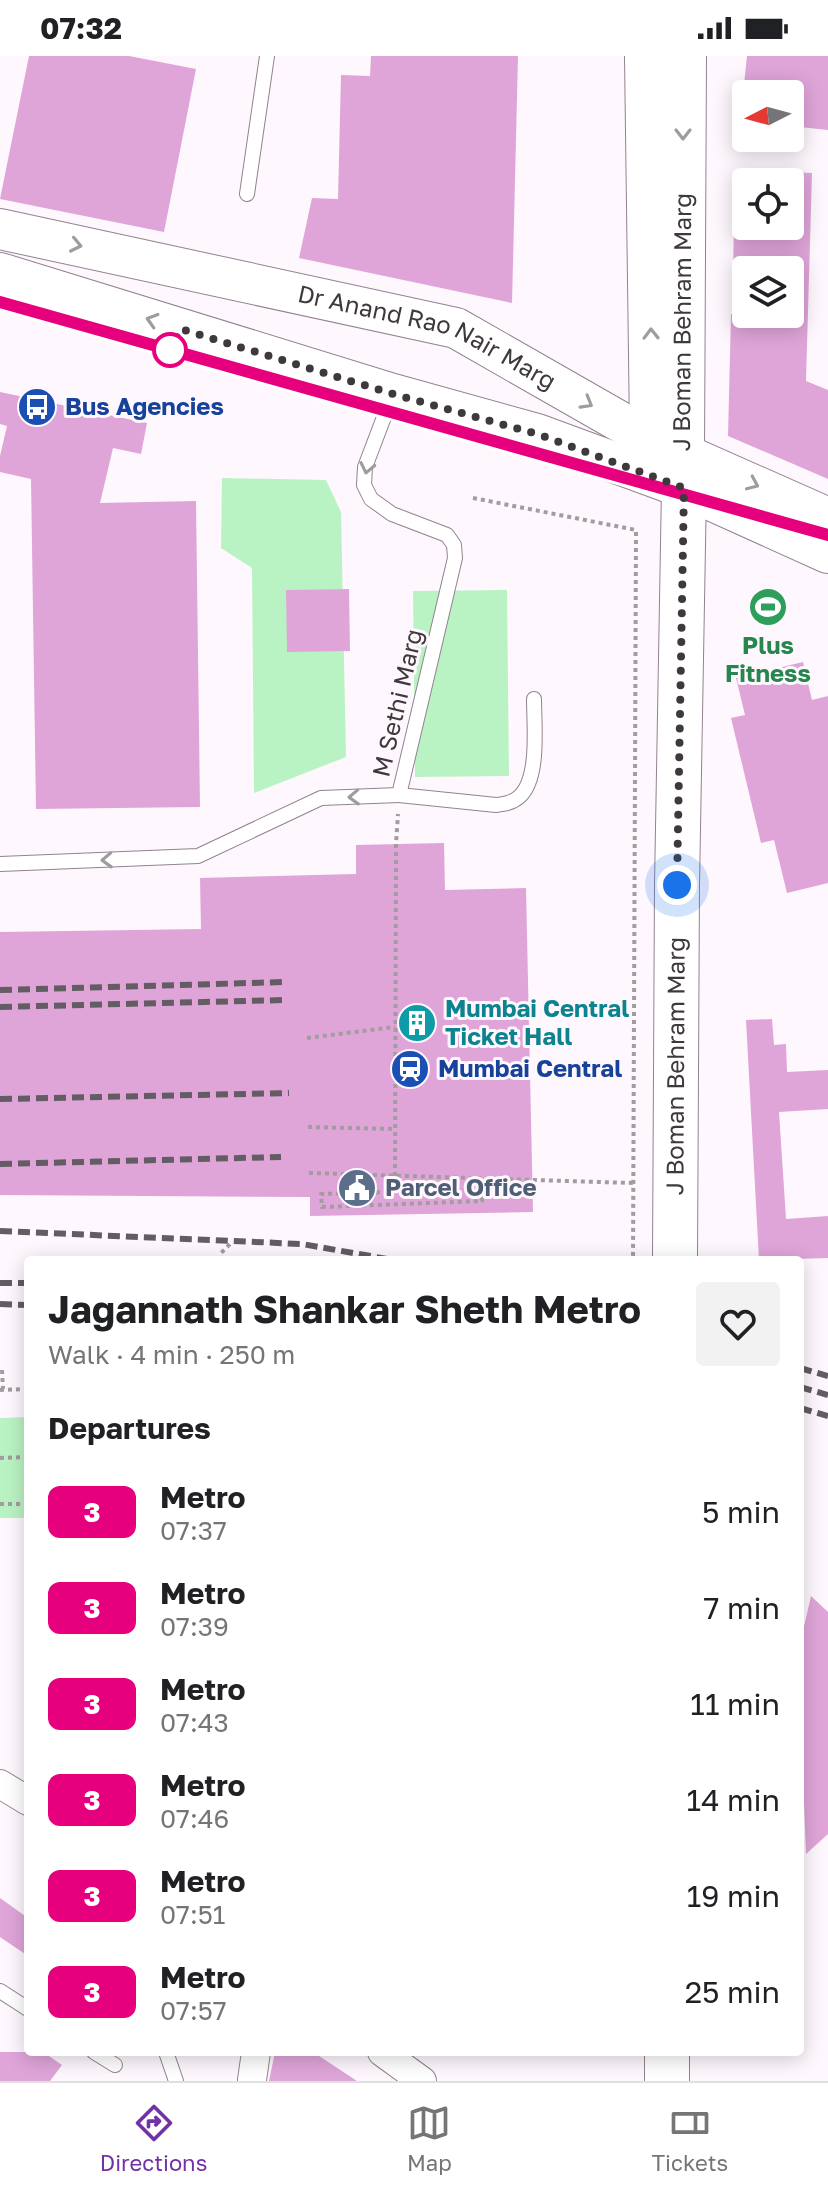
<!DOCTYPE html>
<meta charset="utf-8">
<style>
body{margin:0;font-family:"Golos Text",sans-serif;background:#f2f2f2;color:#202124;height:100vh;display:flex;flex-direction:column;font-size:30px;white-space:nowrap}
*{box-sizing:border-box;margin:0}
p{font-size:26px;color:#757577}
.icon{flex:none;width:44px;height:44px;fill:none;stroke:currentColor;stroke-width:2;stroke-linecap:round;stroke-linejoin:round}
.map{position:relative;flex:1;overflow:hidden}
.sheet{position:absolute;left:24px;top:1200px;width:780px;height:800px;display:flex;flex-direction:column;background:#fff;border-radius:8px;box-shadow:0 4px 20px #0003}
.sheet>*{flex:none}
.badge{padding:0 16px;border-radius:12px;font-size:28px;line-height:52px}
.needle{width:52px;rotate:264deg}
.controls{position:absolute;left:732px;top:24px;display:grid;gap:16px}
.controls a{display:grid;place-items:center;width:72px;height:72px;border-radius:8px;background:#fff;box-shadow:0 4px 20px #0003;font-size:40px}
.you{position:absolute;width:40px;height:40px;margin:-20px;border:6px solid #fff;border-radius:50%;background:#1a73e8;box-shadow:0 0 0 12px #1a73e833}
.map>.badge{position:absolute;translate:-50% -50%;box-shadow:0 0 0 4px #fff}
h2{padding:0 24px;font-size:30px;line-height:72px}
.round{display:grid;place-items:center;flex:none;width:84px;height:84px;border-radius:8px;background:#f2f2f2}
.head{display:flex;align-items:center;justify-content:space-between;height:136px;padding:0 24px}
h1{font-size:38px;font-weight:700;line-height:60px}
ul{padding:0;list-style:none}
li{display:flex;align-items:center;gap:24px;height:96px;padding:0 24px}
li div{flex:1}
li b{display:block;font-size:30px}
li em{font-style:normal}
li .badge{min-width:88px;font-weight:700;text-align:center}
.status{display:flex;justify-content:space-between;align-items:center;height:56px;padding:0 40px;background:#fff;direction:ltr}
.status svg{height:22px;fill:currentColor}
.menu{display:flex;justify-content:space-around;align-items:center;height:112px;border-top:2px solid #e0e0e0;background:#fff;font-size:22px;color:#757577}
.menu a{display:grid;justify-items:center;gap:4px}
.menu .current{color:#7331a6}
.map>svg:first-child{display:block}
.green{fill:#baf3c3}
.building{fill:#dfa5d9}
.lines{fill:none;stroke-linecap:round;stroke-linejoin:round}
.service-casing{stroke:#928290;stroke-width:16}
.minor-casing{stroke:#928290;stroke-width:30}
.secondary-casing{stroke:#928290;stroke-width:42}
.primary-casing{stroke:#928290;stroke-width:46}
.path{stroke:#a29ca1;stroke-width:4;stroke-dasharray:4 4;stroke-linecap:butt}
.service{stroke:#fff;stroke-width:14}
.minor{stroke:#fff;stroke-width:28}
.secondary{stroke:#fff;stroke-width:40}
.primary{stroke:#fff;stroke-width:44}
.rail{stroke:#635c62;stroke-width:6;stroke-dasharray:12 6;stroke-linecap:butt}
.oneway{stroke:#9f9c9e}
.line-casing{stroke:#fff;stroke-width:18}
.line{stroke:#e6007e;stroke-width:12}
.walk{stroke:#3f393e;stroke-width:8;stroke-dasharray:0 14.4}
.stop-dot{fill:#fff;stroke:#e6007e;stroke-width:4}
.labels{text-anchor:middle;stroke-width:6;stroke-linejoin:round;paint-order:stroke}
.street-label{font-size:24px;fill:#3f393e;stroke:#fef7fd}
.transit-label{font-size:24px;font-weight:bold;fill:#164399;stroke:#fef7fd;text-anchor:start}
.leisure-label{font-size:24px;font-weight:bold;fill:#27864d;stroke:#fef7fd}
.culture-label{font-size:24px;font-weight:bold;fill:#0d838f;stroke:#fef7fd;text-anchor:start}
.service-label{font-size:24px;font-weight:bold;fill:#4e5e75;stroke:#fef7fd;text-anchor:start}
</style>
<div class="status"><b>07:32</b><svg viewBox="0 0 49 12"><path d="M0 12V9h3v3zM5 12V6h3v6zM10 12V3h3v9zM15 12V0h3v12zM26 1h20v11H26zM47 4h2v5h-2z"/></svg></div>
<div class="map">
<svg width="828" height="2025" viewBox="0 0 828 2025">
<rect width="100%" height="100%" fill="#fef7fd"/>
<g class="green">
<polygon points="222,422 326,424 341,456 346,701 254,737 252,512 221,492"/>
<polygon points="507,534 509,720 415,721 413,535"/>
<polygon points="28,1361 28,1462 0,1462 0,1362"/>
</g>
<g class="building">
<polygon points="29,0 129,0 196,13 164,176 0,143"/>
<polygon points="371,0 518,0 512,247 299,202 312,142 338,143 341,19 370,20"/>
<polygon points="747,0 828,0 828,74 790,70 790,38 743,38"/>
<polygon points="790,116 812,117 806,325 828,334 828,423 728,380 731,258 790,258 790,214 733,214 734,170 790,170"/>
<polygon points="0,336 147,367 141,398 113,392 100,447 196,445 200,751 36,753 31,423 0,416 0,400 7,370 0,368"/>
<polygon points="349,533 350,595 287,596 286,534"/>
<polygon points="803,606 812,644 828,640 828,827 787,837 774,784 761,787 731,662 745,659 736,622"/>
<polygon points="444,787 445,834 526,832 533,1156 310,1160 310,1141 0,1139 0,876 201,873 200,822 356,818 356,789"/>
<polygon points="772,963 774,989 786,988 787,1016 828,1014 828,1053 779,1056 786,1163 828,1160 828,1202 759,1204 746,964"/>
<polygon points="811,1540 828,1556 828,1778 806,1798 804,1746 800,1746 804,1631 800,1631 800,1588"/>
<polygon points="0,1842 28,1862 28,1900 0,1881"/>
<polygon points="0,1996 43,1996 62,2009 50,2025 0,2025"/>
<polygon points="275,1996 313,1996 357,2025 269,2025"/>
</g>
<g class="lines">
<g class="service-casing">
<g id="service">
<polyline points="247,138 267,0"/>
<path d="M399,739L496,749C504,748 512,747 519,741C540,723 534,669 534,643"/>
<polyline points="0,808 198,800 321,742 399,739 455,502 454,489 447,479 392,458 371,443 364,429 365,411 392,340"/>
<polyline points="0,1935 28,1953"/>
<polyline points="94,1996 115,2009"/>
<polyline points="166,1996 176,2025"/>
</g>
</g>
<g class="minor-casing">
<g id="minor">
<polyline points="0,1728 28,1745"/>
<polyline points="382,1996 422,2025"/>
<polyline points="252,2024 256,1996"/>
</g>
</g>
<g class="secondary-casing">
<g id="secondary">
<path id="s1" d="M0,173L456,272L652,384L828,462"/>
<polyline points="0,217 393,338 537,378 684,432 828,497"/>
</g>
</g>
<g class="primary-casing">
<g id="primary">
<polyline points="647,0 652,374"/>
<path id="s2" d="M675,1204L677,829L684,432L682,397L684,0"/>
<polyline points="667,1996 667,2025"/>
</g>
</g>
<g class="path">
<polyline points="473,442 636,474 633,1204"/>
<polyline points="307,982 395,971"/>
<polyline points="308,1071 395,1073"/>
<polyline points="309,1117 633,1127"/>
<polyline points="395,1120 396,788 398,758"/>
<polyline points="460,1134 321,1138 322,1151 482,1145 481,1123"/>
<polyline points="221,1204 220,1198 230,1188"/>
<polyline points="2,1314 3,1333"/>
<polyline points="0,1334 28,1333"/>
<polyline points="0,1402 28,1401"/>
<polyline points="0,1448 28,1448"/>
</g>
<use href="#service" class="service"/>
<use href="#minor" class="minor"/>
<use href="#secondary" class="secondary"/>
<use href="#primary" class="primary"/>
<g class="rail">
<polyline points="0,934 286,926"/>
<polyline points="0,951 286,944"/>
<polyline points="0,1043 289,1037"/>
<polyline points="0,1108 281,1101"/>
<polyline points="0,1175 302,1188 393,1204"/>
<polyline points="0,1227 28,1227"/>
<polyline points="0,1248 28,1249"/>
<polyline points="800,1312 828,1320"/>
<polyline points="800,1331 828,1339"/>
<polyline points="800,1352 828,1360"/>
</g>
</g>
<defs><path id="oneway-chevron" d="M-2-3.5L2.5 0L-2 3.5" fill="none" stroke-width="1.6" stroke-linecap="round" stroke-linejoin="round" transform="scale(2)"/></defs>
<g class="oneway">
<use href="#oneway-chevron" transform="translate(683 78) rotate(90)"/>
<use href="#oneway-chevron" transform="translate(76 189) rotate(12)"/>
<use href="#oneway-chevron" transform="translate(152 264) rotate(-163)"/>
<use href="#oneway-chevron" transform="translate(651 278) rotate(-91)"/>
<use href="#oneway-chevron" transform="translate(587 347) rotate(30)"/>
<use href="#oneway-chevron" transform="translate(367 412) rotate(102)"/>
<use href="#oneway-chevron" transform="translate(753 428) rotate(24)"/>
<use href="#oneway-chevron" transform="translate(354 741) rotate(178)"/>
<use href="#oneway-chevron" transform="translate(107 804) rotate(178)"/>
</g>
<g class="lines">
<g class="line-casing">
<polyline id="line" points="0,246 828,479"/>
</g>
<use href="#line" class="line"/>
<polyline class="walk" points="170,294 181,273 393,338 537,378 684,432 677,829"/>
</g>
<defs>
<g id="bus-disc" transform="scale(2)"><circle r="9.5" fill="#1a4fb4" stroke="#fef7fd"/><path d="M-5-6H5V4H4V6H2V4H-2V6H-4V4H-5ZM-3.5-4V0h7V-4ZM-3.5 1.2v1.5H-2V1.2ZM2 1.2v1.5H3.5V1.2Z" fill="#fff"/></g>
<g id="stadium-disc" transform="scale(2)"><circle r="9.5" fill="#2e9e5b" stroke="#fef7fd"/><path d="M0-5a6.5 5 0 1 0 0 10a6.5 5 0 1 0 0-10ZM-3.5-1.8h7v3.6h-7Z" fill="#fff"/></g>
<g id="building-disc" transform="scale(2)"><circle r="9.5" fill="#0f9aa8" stroke="#fef7fd"/><path d="M-4-6H4V6H1V3H-1V6H-4ZM-2.5-4.3h1.7v1.8h-1.7ZM.8-4.3h1.7v1.8H.8ZM-2.5-1h1.7V.8h-1.7ZM.8-1h1.7V.8H.8Z" fill="#fff"/></g>
<g id="station-disc" transform="scale(2)"><circle r="9.5" fill="#1a4fb4" stroke="#fef7fd"/><path d="M-3-6H3Q5-6 5-4V2Q5 4 3 4L4.5 6H3L1.5 4h-3L-3 6H-4.5L-3 4Q-5 4-5 2V-4Q-5-6-3-6ZM-3.5-4v3h7v-3ZM-3.5 1v1.5H-2V1ZM2 1v1.5H3.5V1Z" fill="#fff"/></g>
<g id="civic-disc" transform="scale(2)"><circle r="9.5" fill="#5c6f8a" stroke="#fef7fd"/><path d="M-.6-6.5H3V-4.5H.6V-3L4-1V1h2V6H-6V1h2V-1L-.6-3ZM-1.2 2.5V6h2.4V2.5Z" fill="#fff"/></g>
</defs>
<g fill-rule="evenodd">
<use href="#bus-disc" x="37" y="351"/>
<use href="#stadium-disc" x="768" y="551"/>
<use href="#building-disc" x="417" y="967"/>
<use href="#station-disc" x="410" y="1013"/>
<use href="#civic-disc" x="357" y="1132"/>
</g>
<circle class="stop-dot" cx="170" cy="294" r="16"/>
<g class="labels">
<g class="street-label">
<text dy="8" stroke="none"><textPath href="#s2" startOffset="938">J Boman Behram Marg</textPath></text>
<text dy="8" stroke="none"><textPath href="#s1" startOffset="442">Dr Anand Rao Nair Marg</textPath></text>
<text transform="translate(398 647) rotate(-77)" y="8">M Sethi Marg</text>
<text dy="8" stroke="none"><textPath href="#s2" startOffset="194">J Boman Behram Marg</textPath></text>
</g>
<g class="transit-label">
<text x="65" y="359">Bus Agencies</text>
<text x="438" y="1021">Mumbai Central</text>
</g>
<g class="leisure-label">
<text x="768" y="598">Plus<tspan x="768" dy="28">Fitness</tspan></text>
</g>
<g class="culture-label">
<text x="445" y="961">Mumbai Central<tspan x="445" dy="28">Ticket Hall</tspan></text>
</g>
<g class="service-label">
<text x="385" y="1140">Parcel Office</text>
</g>
</g>
</svg>
<div class="controls">
<a><svg class="needle" viewBox="-14 -14 28 28"><path d="M0-13l5 13h-10z" fill="#e53935"/><path d="M0 13l5-13h-10z" fill="#757577"/></svg></a>
<a><svg class="icon" aria-label="locate" viewBox="0 0 24 24"><circle cx="12" cy="12" r="6"/><path d="M12 2v4M12 18v4M2 12h4M18 12h4"/></svg></a>
<a><svg class="icon" aria-label="layers" viewBox="0 0 24 24"><path d="M12 4l9 5-9 5-9-5zM3 14l9 5 9-5"/></svg></a>
</div>
<div class="you" style="left:677px;top:829px"></div>
<section class="sheet">
<div class="head"><div><h1>Jagannath Shankar Sheth Metro</h1><p>Walk · 4 min · 250 m</p></div><a class="round"><svg class="icon" aria-label="heart" viewBox="0 0 24 24"><path d="M12 20l-8-8c-3-5 5-10 8-4 3-6 11-1 8 4z"/></svg></a></div>
<h2>Departures</h2>
<ul>
<li><span class="badge" style="background:#e6007e;color:#fff">3</span><div><b>Metro</b><p>07:37</p></div><em>5 min</em></li>
<li><span class="badge" style="background:#e6007e;color:#fff">3</span><div><b>Metro</b><p>07:39</p></div><em>7 min</em></li>
<li><span class="badge" style="background:#e6007e;color:#fff">3</span><div><b>Metro</b><p>07:43</p></div><em>11 min</em></li>
<li><span class="badge" style="background:#e6007e;color:#fff">3</span><div><b>Metro</b><p>07:46</p></div><em>14 min</em></li>
<li><span class="badge" style="background:#e6007e;color:#fff">3</span><div><b>Metro</b><p>07:51</p></div><em>19 min</em></li>
<li><span class="badge" style="background:#e6007e;color:#fff">3</span><div><b>Metro</b><p>07:57</p></div><em>25 min</em></li>
</ul>
</section>
</div>
<nav class="menu">
<a class="current"><svg class="icon" aria-label="directions" viewBox="0 0 24 24"><path d="M12 3l9 9-9 9-9-9zM9 14v-3h6M13 9l2 2-2 2"/></svg>Directions</a>
<a><svg class="icon" aria-label="map" viewBox="0 0 24 24"><path d="M3 6l6-2 6 2 6-2v14l-6 2-6-2-6 2zM9 4v14M15 6v14"/></svg>Map</a>
<a><svg class="icon" aria-label="tickets" viewBox="0 0 24 24"><path d="M3 7h18v10H3zM15 7v10"/></svg>Tickets</a>
</nav>
